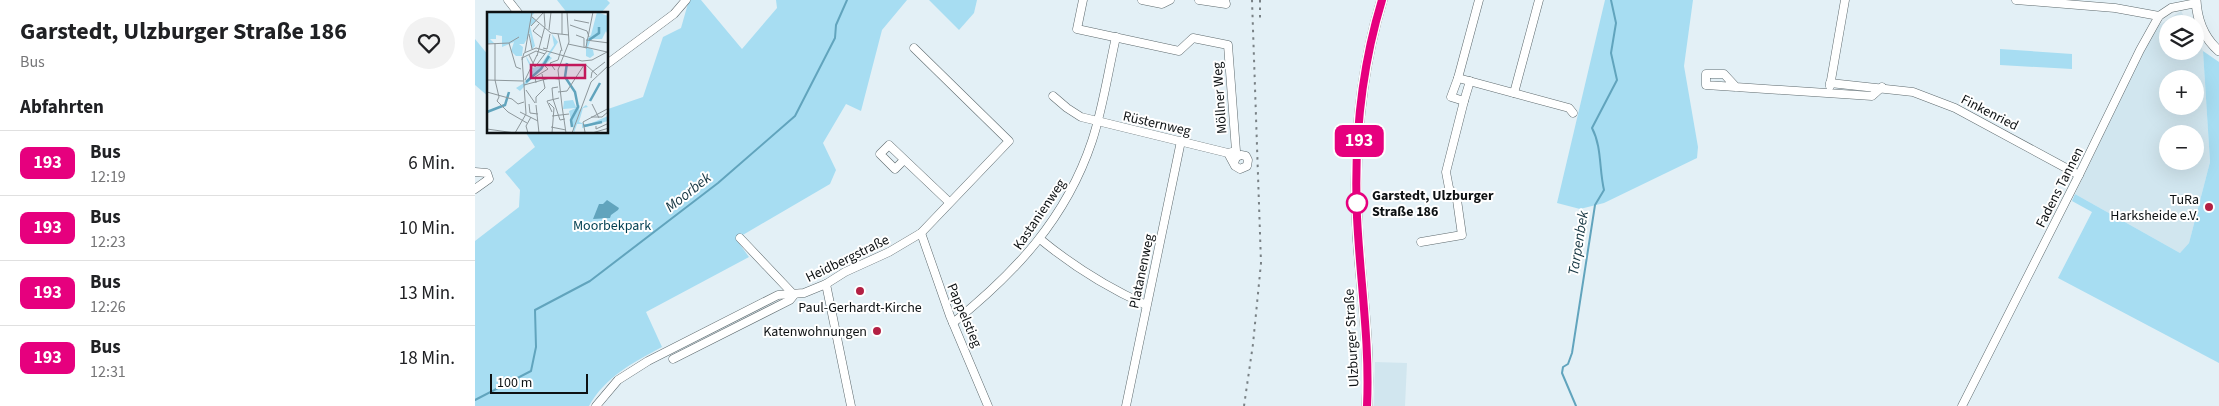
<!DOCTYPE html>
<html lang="de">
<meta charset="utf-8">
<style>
body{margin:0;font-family:"Source Sans 3",sans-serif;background:#f2f2f2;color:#202124;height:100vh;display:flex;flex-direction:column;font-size:19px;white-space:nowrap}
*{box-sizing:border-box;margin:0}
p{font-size:16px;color:#757577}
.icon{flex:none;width:28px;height:28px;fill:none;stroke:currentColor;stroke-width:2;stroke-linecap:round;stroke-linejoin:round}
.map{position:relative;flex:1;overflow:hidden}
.details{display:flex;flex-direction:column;background:#fff;width:475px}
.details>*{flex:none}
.badge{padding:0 10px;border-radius:8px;font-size:18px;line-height:32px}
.tools{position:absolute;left:1684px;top:15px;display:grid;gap:10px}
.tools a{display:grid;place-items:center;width:45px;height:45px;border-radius:50%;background:#fff;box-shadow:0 5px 20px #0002;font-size:25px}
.scale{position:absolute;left:15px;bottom:12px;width:98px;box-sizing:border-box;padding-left:5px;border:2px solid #0d1113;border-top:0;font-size:14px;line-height:18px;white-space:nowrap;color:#0d1113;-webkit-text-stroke:4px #fff;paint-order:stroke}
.map>.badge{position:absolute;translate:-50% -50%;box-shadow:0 0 0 2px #fff}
h2{padding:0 20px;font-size:19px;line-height:45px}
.round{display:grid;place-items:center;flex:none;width:52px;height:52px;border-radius:26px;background:#f2f2f2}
.headline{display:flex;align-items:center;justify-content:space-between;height:85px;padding:0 20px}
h1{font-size:24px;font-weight:700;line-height:38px}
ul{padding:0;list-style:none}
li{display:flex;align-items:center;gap:15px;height:65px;padding:0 20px;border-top:1px solid #e0e0e0}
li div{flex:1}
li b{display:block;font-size:19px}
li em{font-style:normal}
li .badge{min-width:55px;font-weight:700;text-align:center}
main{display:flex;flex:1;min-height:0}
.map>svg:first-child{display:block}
.built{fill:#d1e6ef;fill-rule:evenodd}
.green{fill:#a7ddf2}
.water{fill:#61a4bd}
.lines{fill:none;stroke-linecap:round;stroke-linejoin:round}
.stream{stroke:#61a4bd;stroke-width:2}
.minor-casing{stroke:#5e6a6e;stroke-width:9}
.tertiary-casing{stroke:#5e6a6e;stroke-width:10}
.secondary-casing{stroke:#5e6a6e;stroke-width:11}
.minor{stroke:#fff;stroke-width:8}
.tertiary{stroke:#fff;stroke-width:9}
.secondary{stroke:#fff;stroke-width:10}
.rail{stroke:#798185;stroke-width:2;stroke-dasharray:2.5 5;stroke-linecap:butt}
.line-casing{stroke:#fff;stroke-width:11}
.line{stroke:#e6007e;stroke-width:8}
.stop-dot{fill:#fff;stroke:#e6007e;stroke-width:2.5}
.poi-dot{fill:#b32043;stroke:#fff;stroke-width:2}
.labels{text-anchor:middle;stroke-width:4;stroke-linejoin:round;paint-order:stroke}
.street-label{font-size:14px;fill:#0d1113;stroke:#fff}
.stop-label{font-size:14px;font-weight:bold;fill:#0d1113;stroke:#fff;text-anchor:start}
.poi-label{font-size:14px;fill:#0d1113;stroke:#fff;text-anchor:end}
.park-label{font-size:14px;fill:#013f51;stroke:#fff}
.water-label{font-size:15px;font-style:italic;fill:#153541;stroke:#fff}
.inset-river{fill:none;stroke:#61a4bd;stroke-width:2.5}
.inset-road{fill:none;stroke:#8d979b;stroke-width:1}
.view{fill:#c2185b;fill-opacity:0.15;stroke:#c2185b;stroke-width:2.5}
.inset-edge{fill:none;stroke:#0d1113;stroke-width:2.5}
</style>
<main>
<section class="details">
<div class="headline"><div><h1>Garstedt, Ulzburger Straße 186</h1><p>Bus</p></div><a class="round"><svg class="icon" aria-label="heart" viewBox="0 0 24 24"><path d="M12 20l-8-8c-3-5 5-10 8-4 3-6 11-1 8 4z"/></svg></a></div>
<h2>Abfahrten</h2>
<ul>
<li><span class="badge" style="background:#e6007e;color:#fff">193</span><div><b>Bus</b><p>12:19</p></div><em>6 Min.</em></li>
<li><span class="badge" style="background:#e6007e;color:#fff">193</span><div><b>Bus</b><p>12:23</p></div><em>10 Min.</em></li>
<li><span class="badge" style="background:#e6007e;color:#fff">193</span><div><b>Bus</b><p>12:26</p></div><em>13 Min.</em></li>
<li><span class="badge" style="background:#e6007e;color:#fff">193</span><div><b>Bus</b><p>12:31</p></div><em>18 Min.</em></li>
</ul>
</section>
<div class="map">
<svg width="1744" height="406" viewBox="0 0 1744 406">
<rect width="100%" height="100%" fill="#e3f0f6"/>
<g class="built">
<path d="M1706,11L1713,24H1692V51H1720V36L1728,51L1735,162L1714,243L1705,253L1600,194L1681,27ZM1692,79H1720V106H1692ZM1692,134H1720V161H1692Z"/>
<polygon points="900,362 932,363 930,406 899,406"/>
</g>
<g class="green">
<polygon points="82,0 132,0 135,3 125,14 93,14"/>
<path d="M214,0H226L267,49L302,8L301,0H432L407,30L386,111L371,104L348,143L361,170L355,184L261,239L274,257L171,312L187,347C159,362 130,377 114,406H0V241L44,207L45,190L30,172L60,147L51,133L132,132L133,109L168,97L188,37L206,28Z"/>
<polygon points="454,0 502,0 499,13 484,30"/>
<polygon points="1130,0 1218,0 1209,66 1223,147 1222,158 1129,203 1105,209 1082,203"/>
<polygon points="0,39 14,56 14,97 0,85"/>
<polygon points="1525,49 1597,54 1597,69 1525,65"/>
<polygon points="1728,51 1744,62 1744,363 1583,278 1617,212 1597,201 1600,194 1705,253 1714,243 1735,162"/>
</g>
<polygon class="water" points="132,200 144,208 143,210 136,215 135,218 118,219 124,204 128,204"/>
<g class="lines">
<g class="stream">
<polyline points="0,400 56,371 61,347 60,310 115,281 243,183 320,116 360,38 361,25 372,0"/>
<path d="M1101,406L1087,373L1088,367L1093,364L1097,353L1120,205L1129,190C1124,169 1127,147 1117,128L1142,80L1136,53L1141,23L1136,0"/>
</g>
<g class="minor-casing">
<g id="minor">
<polyline points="33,0 44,14"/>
<polyline points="608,0 602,29 704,51 718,38 753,45 761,151 753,153"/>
<polyline points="667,0 687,4 695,0"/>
<polyline points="724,0 751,4 750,0"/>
<polyline points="1541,0 1640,8 1684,16"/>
<polyline points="132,64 199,14 211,0"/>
<polyline points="983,78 1094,108 1098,113"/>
<polyline points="995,81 989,101 976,97 983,78 1004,0"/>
<polyline points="1355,83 1438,92 1480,108 1604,175"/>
<polyline points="1355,86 1370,0"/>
<path d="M1261,87L1249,74H1231V85C1286,89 1342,92 1397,96L1407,87"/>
<polyline points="1039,93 1064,0"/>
<polyline points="578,96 592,108 606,117 753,153 760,166 765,169 772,166 773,160 771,156 766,155 761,157 759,163"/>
<polyline points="429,160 420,169 405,154 414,145 474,202"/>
<polyline points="0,172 12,173 14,179 0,189"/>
<polyline points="446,233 475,316 513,406"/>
<path d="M565,239C599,267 631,287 671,305"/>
<polyline points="946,242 987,235 982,200 974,188 971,172 989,101"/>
<polyline points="351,284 376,406"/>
<path d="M478,323C540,273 591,219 617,141C628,108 633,72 641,37"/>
<polyline points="198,359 315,300 319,295 265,238"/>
<polyline points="121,406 143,380 173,361 303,295 329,293 351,284 370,272 414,252 446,233 534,141 439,48"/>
<polyline points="651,406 706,141"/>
<polyline points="1487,406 1604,175 1665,50 1684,16 1696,8 1721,3"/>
</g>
</g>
<g class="tertiary-casing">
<path id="tertiary" d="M1721,0C1722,20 1729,38 1744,51"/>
</g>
<g class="secondary-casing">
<path id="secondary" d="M892,406C895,350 887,294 883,238C878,160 884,76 907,0"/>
</g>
<use href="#minor" class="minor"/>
<use href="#tertiary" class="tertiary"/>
<use href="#secondary" class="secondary"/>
<g class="rail">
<polyline points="785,0 785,22"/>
<polyline points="769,406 778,344 786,263 777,0"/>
</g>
</g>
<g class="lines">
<g class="line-casing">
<path id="line" d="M892,406C895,343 885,280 882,217C879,146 886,69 907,0"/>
</g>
<use href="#line" class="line"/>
</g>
<circle class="stop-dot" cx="882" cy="203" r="10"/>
<g class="poi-dot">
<circle cx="1734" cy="207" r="5"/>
<circle cx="385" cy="291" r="5"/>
<circle cx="402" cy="331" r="5"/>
</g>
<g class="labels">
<g class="street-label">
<text transform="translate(744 98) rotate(-94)" y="5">Möllner Weg</text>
<text transform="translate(1515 112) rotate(27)" y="5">Finkenried</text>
<text transform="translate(682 123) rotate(13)" y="5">Rüsternweg</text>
<text transform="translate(1584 187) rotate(-63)" y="5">Fadens Tannen</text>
<text transform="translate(564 214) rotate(-56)" y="5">Kastanienweg</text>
<text transform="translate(372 258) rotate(-26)" y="5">Heidbergstraße</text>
<text transform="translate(666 271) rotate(-78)" y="5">Platanenweg</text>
<text transform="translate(490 315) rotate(67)" y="5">Pappelstieg</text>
<text transform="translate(876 338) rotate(-93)" y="5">Ulzburger Straße</text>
</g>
<g class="stop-label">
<text x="897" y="200">Garstedt, Ulzburger<tspan x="897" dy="16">Straße 186</tspan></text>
</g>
<g class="poi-label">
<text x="1724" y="204">TuRa<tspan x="1724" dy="16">Harksheide e.V.</tspan></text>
<text x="385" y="312" text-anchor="middle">Paul-Gerhardt-Kirche</text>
<text x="392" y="336">Katenwohnungen</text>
</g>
<g class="park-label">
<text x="137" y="230">Moorbekpark</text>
</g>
<g class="water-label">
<text transform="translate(213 192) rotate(-38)" y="5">Moorbek</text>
<text transform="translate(1103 243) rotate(-81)" y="5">Tarpenbek</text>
</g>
</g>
<g transform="translate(12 12)">
<rect width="121" height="121" fill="#e3f0f6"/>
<path d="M0,0H48L45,4L49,9L43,14L48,34L45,37L43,21L37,32H32L36,35L35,44H29L24,39L27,30L15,35V24L9,23V27H3L7,31L1,32ZM110,0L121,4V23L119,19L115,27H104L101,35L106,38L107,43L103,46L99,44V28L104,23ZM65,22L71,30L62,44L65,46L33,79L29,76L40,69L46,58L43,54L40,48L39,44L46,56L53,54L67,33ZM86,88L89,95L93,93L92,98L99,93L101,95L96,96L92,110L100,113L121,104V109L95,116V112H90L87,121L82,99L89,96L76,97L77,89Z" fill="#a7ddf2"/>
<path class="inset-river" d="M102,28L112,21V15M80,51L78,65L88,80L91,95L84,108L85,115M39,70L54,57L62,44M103,89L113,71M0,100L18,93L22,80M97,114L115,110"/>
<path class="inset-road" d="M75,0V22M45,5L64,21L82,23M87,8L102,11M52,12L46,19L55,26M83,13L100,19L102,25M44,14L57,0M62,18L64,0M42,22L45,37M71,22L75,39M89,23L97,26V35M99,28L122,31M8,31V68L12,85M22,31L29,55L34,57M0,32L22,31L32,25M81,32L100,36M99,35L106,0M56,36L60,37L63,22M38,40L45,0M42,43L48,55L60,39M50,44L58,14L57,0M35,46L49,39L58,42M35,48L37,41L49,36L95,49L105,48L120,40L98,35M98,52L110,63M68,58L63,51L71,48L74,38M104,66L105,60L118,50M0,68L36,69M38,68L50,43M49,71L48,65L61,57L58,54M37,73L63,66L72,67M71,75L65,76L66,87L73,108L78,107M39,78L48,91M0,80L25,87L31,92L37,90M71,80L80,79L97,53M12,85L10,89L21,100L40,111M49,91V85L58,76L55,62M62,91L67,96L65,121M42,92L43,101L51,102M105,92L112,106M49,93L52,121M75,94L71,58L82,30L80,0M75,94L79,121M33,100L51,109M65,100L60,89L72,86M65,104L82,102M104,105H115L122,99M109,114V117L122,111M64,115L79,118M0,117L28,121M98,120L96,110L122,96M28,121L39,102L35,45M41,121L39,114L44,105M85,121L104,70L122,53M105,121L122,116"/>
<path class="view" d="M44,53H98V66H44Z"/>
<rect width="121" height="121" class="inset-edge"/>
</g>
</svg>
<div class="tools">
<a><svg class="icon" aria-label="layers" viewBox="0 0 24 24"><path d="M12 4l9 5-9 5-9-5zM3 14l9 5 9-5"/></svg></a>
<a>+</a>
<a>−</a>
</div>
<div class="scale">100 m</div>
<b class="badge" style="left:884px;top:141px;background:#e6007e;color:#fff">193</b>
</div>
</main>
